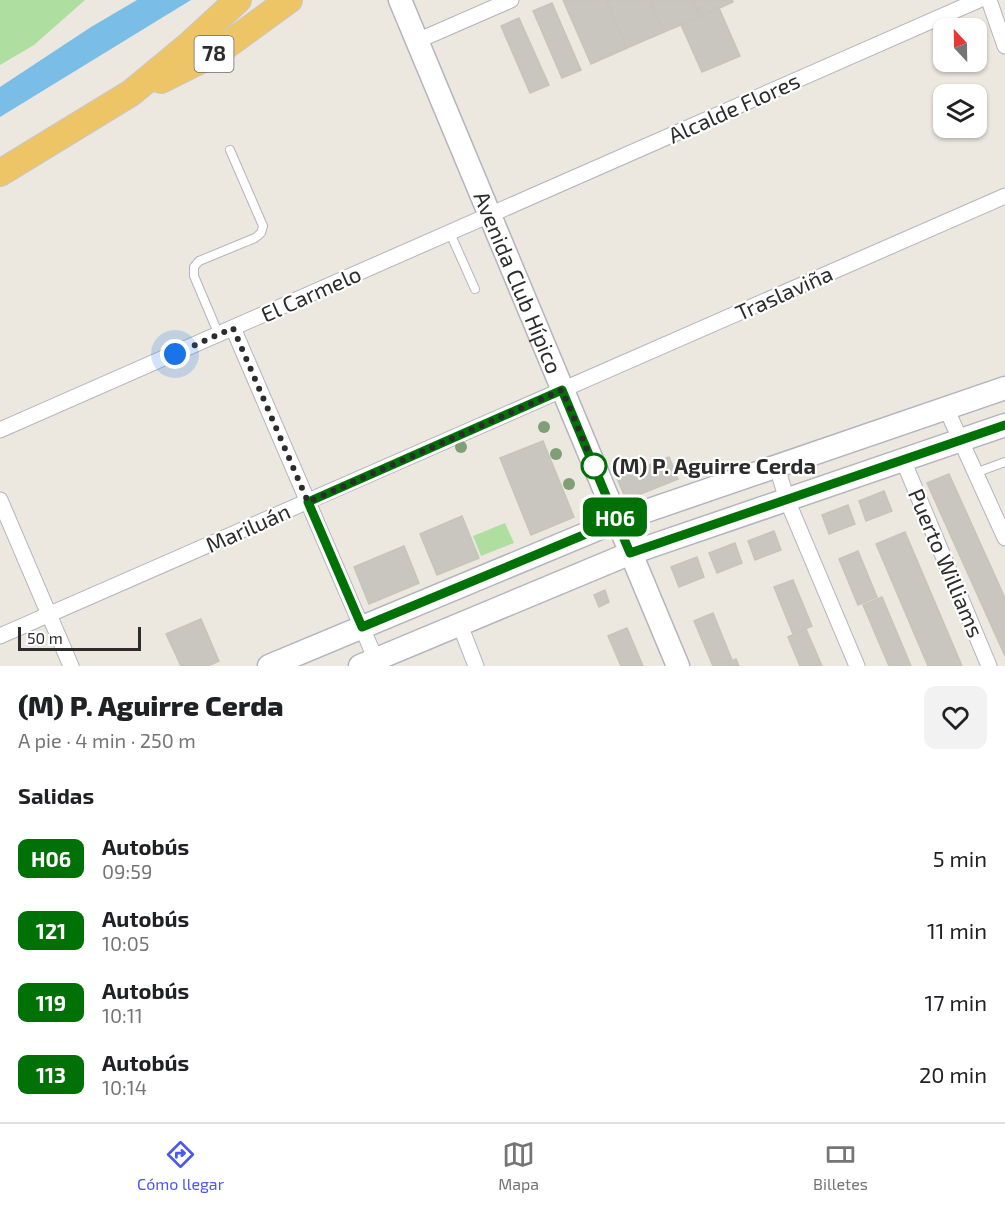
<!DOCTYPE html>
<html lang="es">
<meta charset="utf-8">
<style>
body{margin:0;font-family:"Exo 2",sans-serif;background:#f2f2f2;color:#202124;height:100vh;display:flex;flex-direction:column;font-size:22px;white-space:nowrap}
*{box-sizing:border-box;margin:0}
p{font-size:20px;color:#757577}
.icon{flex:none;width:33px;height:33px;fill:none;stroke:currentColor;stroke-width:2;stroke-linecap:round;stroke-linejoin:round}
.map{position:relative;height:666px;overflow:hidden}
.details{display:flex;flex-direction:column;background:#fff;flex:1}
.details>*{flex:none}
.badge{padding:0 12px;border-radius:9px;font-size:21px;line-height:39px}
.needle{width:39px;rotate:338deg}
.buttons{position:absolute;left:933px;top:18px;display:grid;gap:12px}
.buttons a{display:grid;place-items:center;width:54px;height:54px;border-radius:12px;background:#fff;box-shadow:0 2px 4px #0004;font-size:30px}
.scale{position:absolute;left:18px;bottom:15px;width:123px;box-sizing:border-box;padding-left:6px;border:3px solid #2c2c2c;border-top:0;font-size:16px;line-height:21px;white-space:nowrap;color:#2c2c2c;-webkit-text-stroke:4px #fff;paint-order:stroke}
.you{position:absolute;width:30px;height:30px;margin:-15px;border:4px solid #fff;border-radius:50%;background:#1a73e8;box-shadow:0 0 0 9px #1a73e833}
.map>.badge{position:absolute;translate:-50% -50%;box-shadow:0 0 0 3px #fff}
h2{padding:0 18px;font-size:22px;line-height:54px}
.round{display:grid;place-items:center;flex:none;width:63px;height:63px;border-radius:12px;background:#f2f2f2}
.head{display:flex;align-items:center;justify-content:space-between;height:102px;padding:0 18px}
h1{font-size:28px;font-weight:800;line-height:45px}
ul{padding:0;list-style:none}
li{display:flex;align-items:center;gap:18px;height:72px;padding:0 18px}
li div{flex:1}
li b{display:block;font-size:22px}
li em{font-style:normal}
li .badge{min-width:66px;font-weight:700;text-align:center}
.menu{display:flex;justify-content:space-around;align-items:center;height:84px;border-top:2px solid #e0e0e0;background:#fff;font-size:16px;color:#757577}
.menu a{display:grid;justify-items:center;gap:3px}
.menu .on{color:#4b57ed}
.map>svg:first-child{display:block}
.green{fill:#aedfa0}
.water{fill:#7abde7}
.building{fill:#c8c6be;stroke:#c8c4b9;stroke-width:1.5}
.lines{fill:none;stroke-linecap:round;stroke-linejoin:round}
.service-casing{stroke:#b3b4be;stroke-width:10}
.minor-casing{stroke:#b3b4be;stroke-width:17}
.secondary-casing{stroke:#b3b4be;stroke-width:25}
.trunk-casing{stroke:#c8c8c8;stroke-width:28}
.service{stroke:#fff;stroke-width:8}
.minor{stroke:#fff;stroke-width:15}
.secondary{stroke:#fff;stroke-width:22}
.trunk{stroke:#edc567;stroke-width:26}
.tree{fill:#7fa076}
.line-casing{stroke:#fff;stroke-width:14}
.line{stroke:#007106;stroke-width:9}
.walk{stroke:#2c2c2c;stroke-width:6;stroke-dasharray:0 10.8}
.stop-dot{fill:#fff;stroke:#007106;stroke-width:3}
.labels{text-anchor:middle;stroke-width:4.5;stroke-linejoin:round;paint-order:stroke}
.shield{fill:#fff;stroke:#6b6b6b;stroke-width:1.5}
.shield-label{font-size:21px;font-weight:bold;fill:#2c2c2c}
.street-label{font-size:22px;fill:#2c2c2c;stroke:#fff}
.stop-label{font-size:22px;font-weight:bold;fill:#2c2c2c;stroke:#fff;text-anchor:start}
</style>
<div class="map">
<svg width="1005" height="666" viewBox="0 0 1005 666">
<rect width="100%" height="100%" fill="#ece8df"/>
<g class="green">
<polygon points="0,0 85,0 34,45 0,65"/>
<polygon points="505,523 514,543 481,556 473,536"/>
</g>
<polygon class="water" points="137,0 191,0 0,117 0,87 91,27"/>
<g class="building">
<polygon points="563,0 606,0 627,48 591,64"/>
<polygon points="606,0 650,0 664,32 627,48"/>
<polygon points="650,0 693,0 700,17 664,32"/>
<polygon points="693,0 732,0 733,2 700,17"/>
<polygon points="552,3 581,70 562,78 533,11"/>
<polygon points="719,8 740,56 702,72 681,25"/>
<polygon points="519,18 549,85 530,93 501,26"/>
<polygon points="543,441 574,517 531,535 500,458"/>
<polygon points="669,457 678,479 631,498 624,495 617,478"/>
<polygon points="949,474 1005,598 1005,656 927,483"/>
<polygon points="884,491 892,511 866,521 859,501"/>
<polygon points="848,505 855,524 829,534 822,515"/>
<polygon points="462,516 479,558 437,575 420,534"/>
<polygon points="774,531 781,550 755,560 748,541"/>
<polygon points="905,532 962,666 928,666 876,544"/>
<polygon points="735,543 742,563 717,573 709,553"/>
<polygon points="404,546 419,583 369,604 354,567"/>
<polygon points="858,551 877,597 858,605 839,559"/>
<polygon points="697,557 704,577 679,587 671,567"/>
<polygon points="793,580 812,626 793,634 774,587"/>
<polygon points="605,590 609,602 599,607 594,595"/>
<polygon points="882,597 911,666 889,666 863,605"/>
<polygon points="713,613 732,660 717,666 713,666 694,621"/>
<polygon points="201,619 219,661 208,666 181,666 166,634"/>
<polygon points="627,628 643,666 621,666 608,636"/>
<polygon points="806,629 822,666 800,666 788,637"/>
<polygon points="736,659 739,666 719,666"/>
</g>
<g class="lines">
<g class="service-casing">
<g id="service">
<polyline points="450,233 475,289"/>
<polyline points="219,335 194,276 194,267 199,261 255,238 261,233 263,226 230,150"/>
<polyline points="975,473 1005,462"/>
</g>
</g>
<g class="minor-casing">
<g id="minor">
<polyline points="989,0 1005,46"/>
<polyline points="417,41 511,0"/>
<polyline points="233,328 376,660"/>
<polyline points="946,408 1005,538"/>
<polyline points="0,430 979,0"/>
<polyline points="903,460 989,666"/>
<polyline points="777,467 787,500 857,666"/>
<polyline points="0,500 71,666"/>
<polyline points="460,625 476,666"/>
<polyline points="0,636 1005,196"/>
</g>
</g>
<g class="secondary-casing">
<g id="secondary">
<path id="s1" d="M400,0L678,666"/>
<polyline points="269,666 617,521 1005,388"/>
<polyline points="360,666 631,553 1005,425"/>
</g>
</g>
<g class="trunk-casing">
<g id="trunk">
<polyline points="161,80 219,51 289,0"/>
<polyline points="0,173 131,93 189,45 238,0"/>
</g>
</g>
<use href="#service" class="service"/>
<use href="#minor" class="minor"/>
<use href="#secondary" class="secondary"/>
<use href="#trunk" class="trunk"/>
</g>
<g class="tree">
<circle cx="544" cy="427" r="6"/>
<circle cx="461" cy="447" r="6"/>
<circle cx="556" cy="454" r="6"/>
<circle cx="569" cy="484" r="6"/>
</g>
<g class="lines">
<g class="line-casing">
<polyline id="line" points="598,529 362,627 308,502 562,390 630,553 1005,425"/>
</g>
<use href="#line" class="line"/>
<polyline class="walk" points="175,354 233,328 308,502 562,390 594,466"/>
</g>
<circle class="stop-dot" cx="594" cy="466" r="12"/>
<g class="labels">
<rect class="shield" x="194.5" y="36" width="39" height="36" rx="4.5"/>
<g class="shield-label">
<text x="214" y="61">78</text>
</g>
<g class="street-label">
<text transform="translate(734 108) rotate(-24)" y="8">Alcalde Flores</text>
<text dy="8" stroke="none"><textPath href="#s1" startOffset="306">Avenida Club Hípico</textPath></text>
<text transform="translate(784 293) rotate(-24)" y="8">Traslaviña</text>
<text transform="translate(311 294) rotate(-24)" y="8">El Carmelo</text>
<text transform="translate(248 528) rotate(-24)" y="8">Mariluán</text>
<text transform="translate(946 563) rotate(67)" y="8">Puerto Williams</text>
</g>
<g class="stop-label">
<text x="612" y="474">(M) P. Aguirre Cerda</text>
</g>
</g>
</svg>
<div class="buttons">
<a><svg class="needle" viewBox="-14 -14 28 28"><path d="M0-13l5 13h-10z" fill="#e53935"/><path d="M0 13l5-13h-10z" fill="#757577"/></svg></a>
<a><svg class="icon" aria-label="layers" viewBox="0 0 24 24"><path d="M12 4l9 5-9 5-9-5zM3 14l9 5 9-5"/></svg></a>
</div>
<div class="scale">50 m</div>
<div class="you" style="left:175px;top:354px"></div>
<b class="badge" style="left:615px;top:517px;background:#007106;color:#fff">H06</b>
</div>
<section class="details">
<div class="head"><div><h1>(M) P. Aguirre Cerda</h1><p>A pie · 4 min · 250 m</p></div><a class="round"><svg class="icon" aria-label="heart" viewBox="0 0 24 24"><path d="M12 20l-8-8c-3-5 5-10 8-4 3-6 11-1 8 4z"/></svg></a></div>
<h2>Salidas</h2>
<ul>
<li><span class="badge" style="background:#007106;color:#fff">H06</span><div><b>Autobús</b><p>09:59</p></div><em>5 min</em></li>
<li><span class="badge" style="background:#007106;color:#fff">121</span><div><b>Autobús</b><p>10:05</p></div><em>11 min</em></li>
<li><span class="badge" style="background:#007106;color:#fff">119</span><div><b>Autobús</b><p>10:11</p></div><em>17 min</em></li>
<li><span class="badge" style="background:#007106;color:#fff">113</span><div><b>Autobús</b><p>10:14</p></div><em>20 min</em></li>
</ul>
</section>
<nav class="menu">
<a class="on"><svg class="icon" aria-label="directions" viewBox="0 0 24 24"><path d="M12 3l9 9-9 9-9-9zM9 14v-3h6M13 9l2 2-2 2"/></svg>Cómo llegar</a>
<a><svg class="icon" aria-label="map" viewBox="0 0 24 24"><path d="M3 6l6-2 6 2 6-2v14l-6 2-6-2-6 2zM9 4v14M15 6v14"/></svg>Mapa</a>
<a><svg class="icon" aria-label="tickets" viewBox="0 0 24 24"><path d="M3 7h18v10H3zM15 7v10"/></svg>Billetes</a>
</nav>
